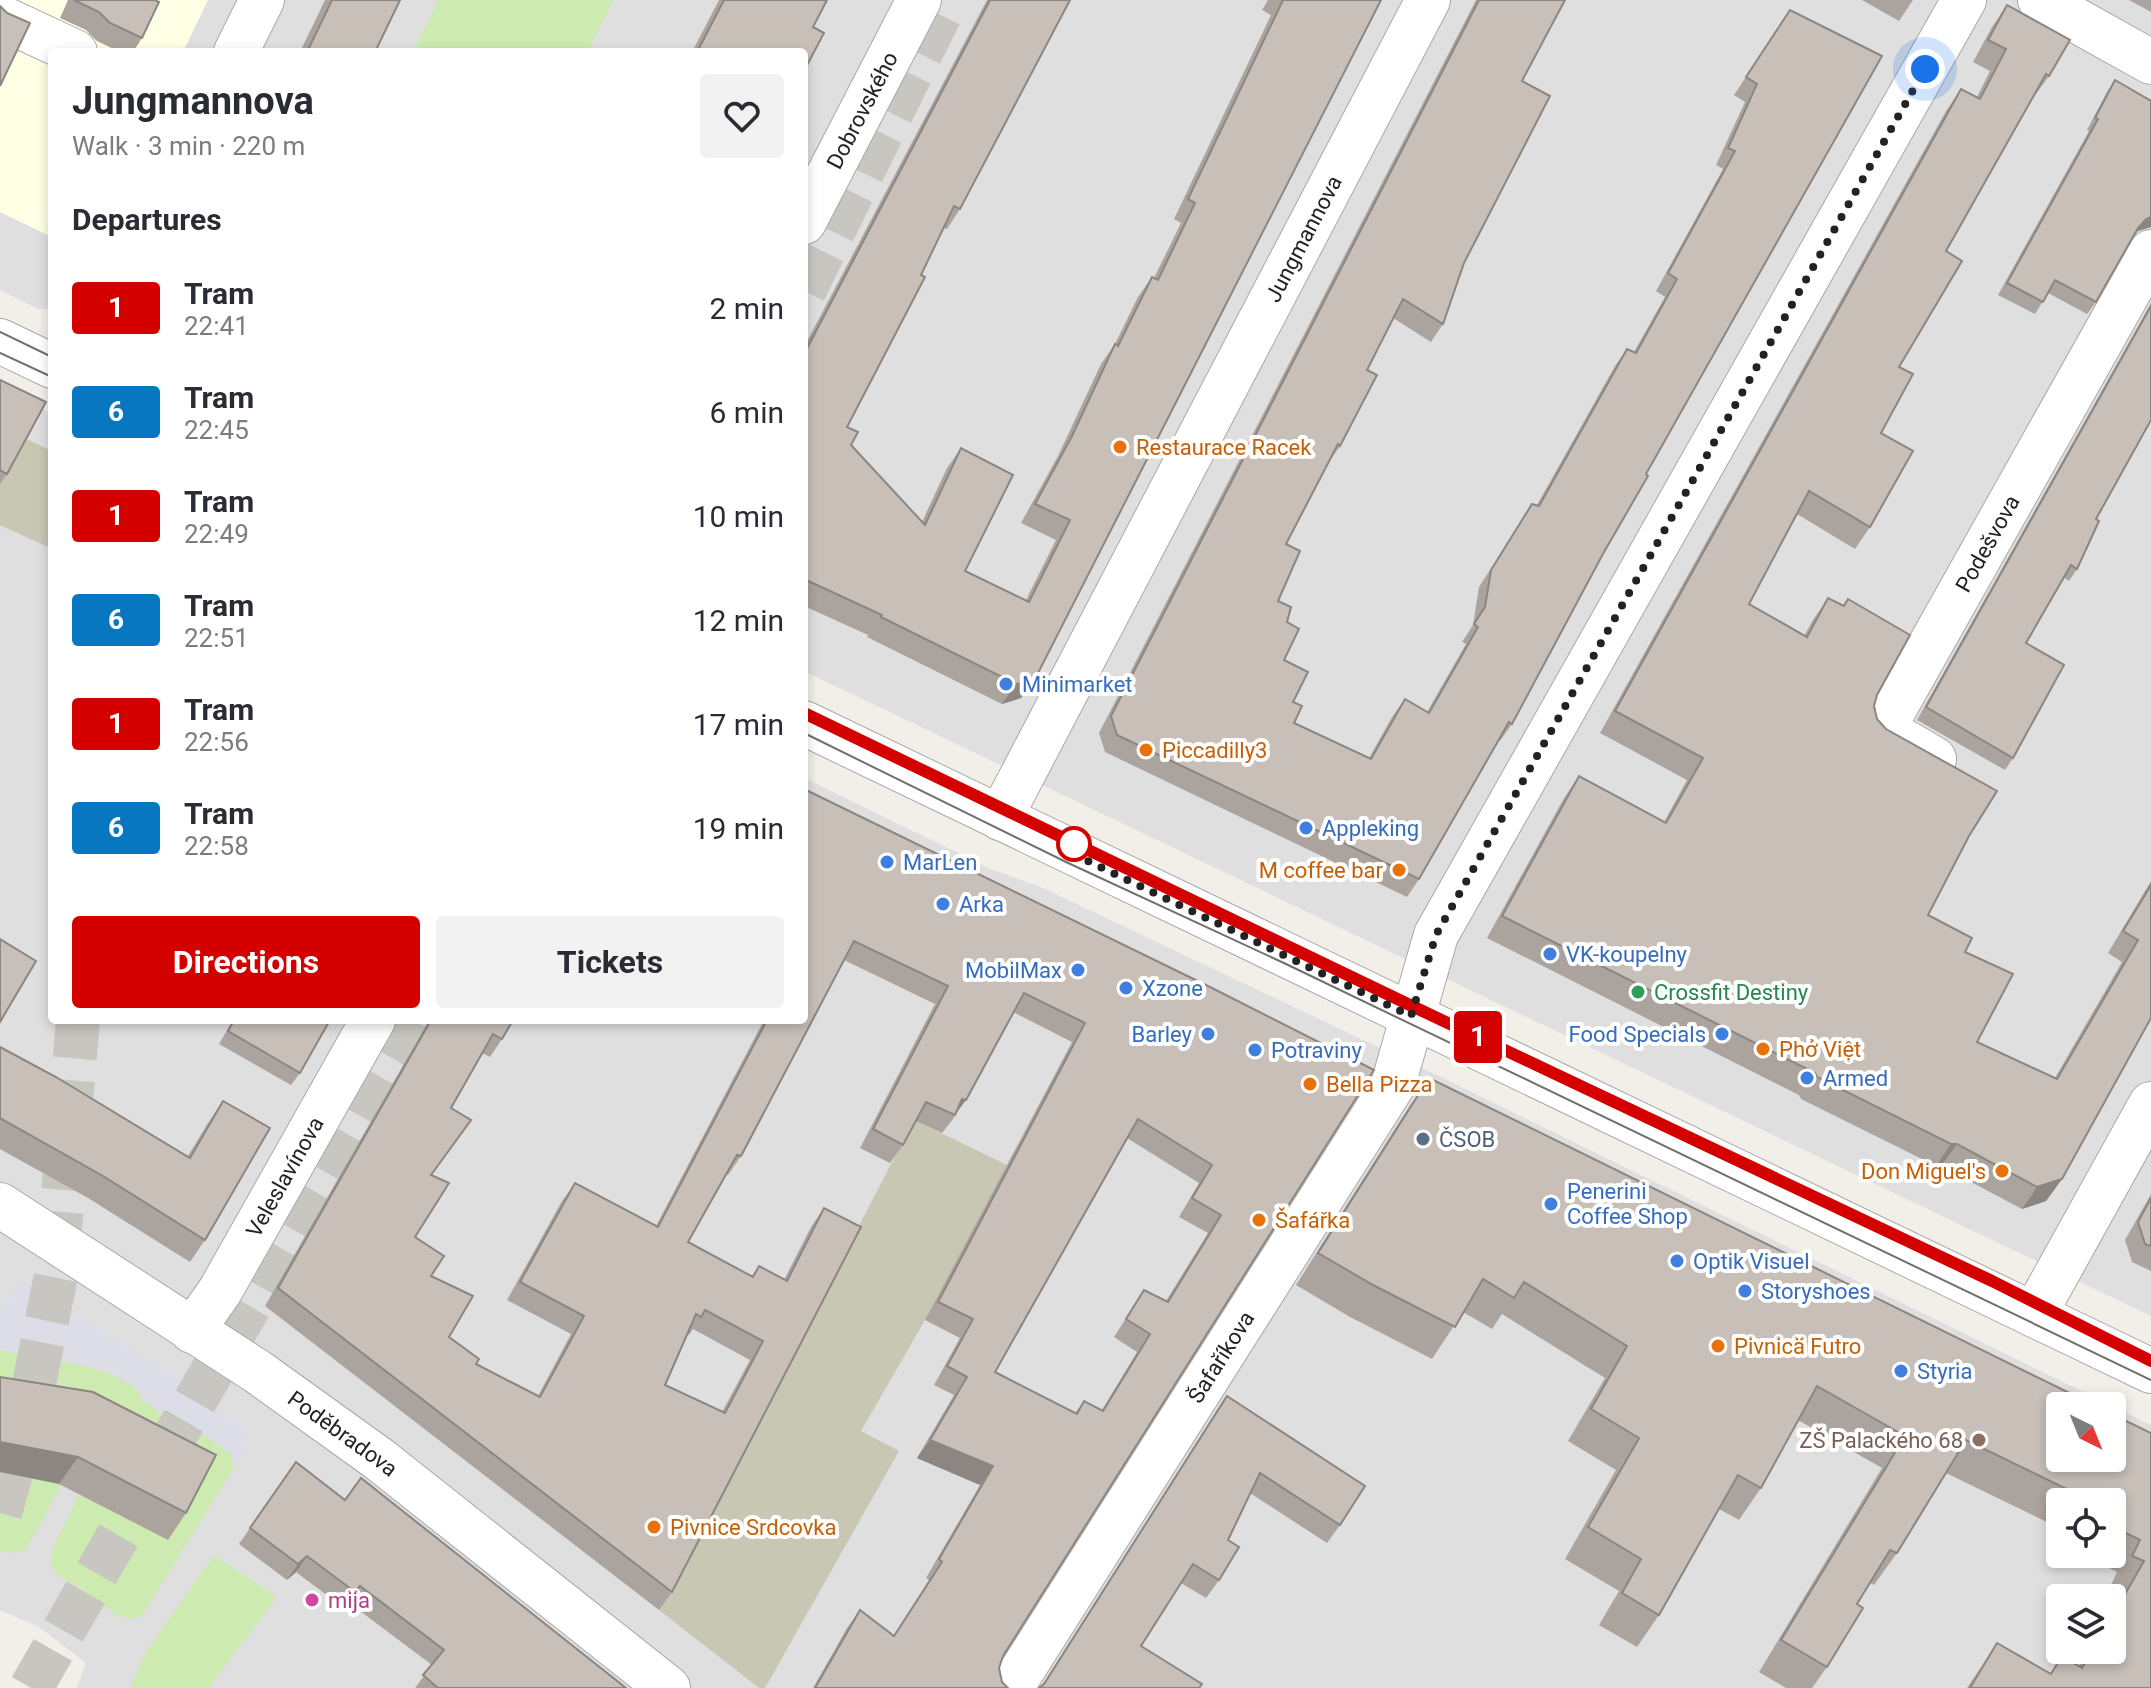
<!DOCTYPE html>
<meta charset="utf-8">
<style>
body{margin:0;font-family:Roboto,sans-serif;background:#f2f2f3;color:#2b2b33;height:100vh;display:flex;flex-direction:column;font-size:30px;white-space:nowrap}
*{box-sizing:border-box;margin:0}
p{font-size:26px;color:#7c7c81}
.icon{flex:none;width:44px;height:44px;fill:none;stroke:currentColor;stroke-width:2;stroke-linecap:round;stroke-linejoin:round}
.map{position:relative;flex:1;overflow:hidden}
.drawer{position:absolute;left:48px;top:48px;width:760px;height:976px;display:flex;flex-direction:column;background:#fff;border-radius:8px;box-shadow:0 4px 12px #0003}
.drawer>*{flex:none}
.badge{padding:0 16px;border-radius:6px;font-size:28px;line-height:52px}
.needle{width:52px;rotate:137deg}
.buttons{position:absolute;left:2046px;top:1392px;display:grid;gap:16px}
.buttons a{display:grid;place-items:center;width:80px;height:80px;border-radius:8px;background:#fff;box-shadow:0 4px 12px #0003;font-size:40px}
.you{position:absolute;width:40px;height:40px;margin:-20px;border:6px solid #fff;border-radius:50%;background:#1a73e8;box-shadow:0 0 0 12px #1a73e833}
.map>.badge{position:absolute;translate:-50% -50%;box-shadow:0 0 0 4px #fff}
h2{padding:0 24px;font-size:30px;line-height:72px}
.round{display:grid;place-items:center;flex:none;width:84px;height:84px;border-radius:8px;background:#f2f2f3}
.headline{display:flex;align-items:center;justify-content:space-between;height:136px;padding:0 24px}
h1{font-size:38px;font-weight:700;line-height:60px}
.cta{display:flex;gap:16px;margin-top:auto;padding:16px 24px}
.cta a{flex:1;height:92px;border-radius:8px;background:#d40000;color:#fff;font-size:32px;font-weight:700;line-height:92px;text-align:center}
.cta a+a{background:#f2f2f3;color:#2b2b33}
ul{padding:0;list-style:none}
li{display:flex;align-items:center;gap:24px;height:104px;padding:0 24px}
li div{flex:1}
li b{display:block;font-size:30px}
li em{font-style:normal}
li .badge{min-width:88px;font-weight:700;text-align:center}
.map>svg:first-child{display:block}
.residential{fill:#e0dfdf;fill-rule:evenodd}
.education{fill:#ffffe5}
.construction{fill:#c7c7b4}
.grass{fill:#cdebb0}
.plaza{fill:#dddde8}
.lines{fill:none;stroke-linecap:round;stroke-linejoin:round}
.highway-tunnel{stroke:#c8c6c1;stroke-width:44;stroke-dasharray:44 22;stroke-linecap:butt}
.minor-casing{stroke:#a9a9a9;stroke-width:46}
.minor{stroke:#fff;stroke-width:44}
.tram{stroke:#707070;stroke-width:2}
.wall{fill:#aba49e;fill-rule:evenodd}
.shaded-wall{fill:#8b8681}
.building{fill:#c7bfb8;stroke:#8b8681;stroke-width:2;fill-rule:evenodd}
.line-casing{stroke:#fff;stroke-width:18}
.line{stroke:#d40000;stroke-width:12}
.walk{stroke:#222;stroke-width:8;stroke-dasharray:0 14.4}
.food-dot{fill:#e8710a;stroke:#fff;stroke-width:3}
.shop-dot{fill:#3f7fe0;stroke:#fff;stroke-width:3}
.stop-dot{fill:#fff;stroke:#d40000;stroke-width:4}
.leisure-dot{fill:#2e9e5b;stroke:#fff;stroke-width:3}
.service-dot{fill:#5c6f8a;stroke:#fff;stroke-width:3}
.education-dot{fill:#8d6e63;stroke:#fff;stroke-width:3}
.hotel-dot{fill:#d1479c;stroke:#fff;stroke-width:3}
.labels{text-anchor:middle;stroke-width:8;stroke-linejoin:round;paint-order:stroke}
.street-label{font-size:22px;fill:#222;stroke:#fff}
.food-label{font-size:22px;fill:#c56008;stroke:#fff;text-anchor:start}
.shop-label{font-size:22px;fill:#366cbe;stroke:#fff;text-anchor:start}
.leisure-label{font-size:22px;fill:#27864d;stroke:#fff;text-anchor:start}
.service-label{font-size:22px;fill:#4e5e75;stroke:#fff;text-anchor:start}
.education-label{font-size:22px;fill:#785e54;stroke:#fff;text-anchor:end}
.hotel-label{font-size:22px;fill:#b23c85;stroke:#fff;text-anchor:start}
</style>
<div class="map">
<svg width="2151" height="1688" viewBox="0 0 2151 1688">
<rect width="100%" height="100%" fill="#f2efe9"/>
<g class="residential">
<polygon points="208,0 2151,0 2151,1316 804,671 804,52 183,52"/>
<polygon points="0,212 52,237 52,309 38,309 0,290"/>
<path d="M0,389L52,414V1020H804V778L991,869L1043,888L1443,1078L2151,1425V1688H77L86,1663L39,1627L0,1610ZM2060,1406H2112V1458H2060ZM2060,1502H2112V1554H2060ZM2060,1598H2112V1650H2060Z"/>
</g>
<polygon class="education" points="0,0 208,0 183,52 52,52 52,237 0,212"/>
<g class="construction">
<polygon points="22,437 52,451 52,549 0,525 0,478"/>
<polygon points="914,1120 1007,1165 925,1320 861,1431 899,1451 765,1688 759,1688 659,1610"/>
</g>
<g class="grass">
<polygon points="438,0 613,0 587,52 413,52"/>
<path d="M0,1350C47,1359 104,1361 141,1393L139,1397L166,1415L171,1411L231,1454L234,1467L144,1612L136,1619L118,1616L77,1586L56,1574L50,1563L53,1549L79,1494L168,1539L0,1407Z"/>
<polygon points="0,1472 62,1484 26,1550 12,1553 0,1551"/>
<polygon points="214,1555 277,1597 208,1688 130,1688 145,1653"/>
</g>
<polygon class="plaza" points="28,1284 42,1290 182,1382 242,1427 248,1433 250,1440 234,1467 231,1454 171,1411 166,1416 138,1397 141,1393 127,1381 106,1370 0,1350 0,1313 17,1286"/>
<g class="lines">
<g class="highway-tunnel">
<polyline points="804,291 947,0"/>
<polyline points="0,1513 28,1413 56,1276 78,1020"/>
<polyline points="31,1688 413,1020"/>
</g>
<g class="minor-casing">
<g id="minor">
<polyline points="2040,0 2151,62"/>
<polyline points="0,17 75,52"/>
<polyline points="236,52 262,0"/>
<path id="s1" d="M804,222L919,0"/>
<polyline points="0,341 52,366"/>
<polyline points="804,723 2151,1371"/>
<path id="s2" d="M1934,759L1883,729L2151,252"/>
<path id="s3" d="M1000,818L1428,0"/>
<path id="s4" d="M0,1205L258,1372L379,1459L668,1688"/>
<polyline points="2034,1315 2151,1104"/>
<path id="s5" d="M192,1331L220,1291L373,1020"/>
<path id="s6" d="M1011,1688L1393,1085L1436,935L1964,0"/>
</g>
</g>
<use href="#minor" class="minor"/>
<g class="tram">
<polyline points="0,332 52,357"/>
<polyline points="0,353 52,377"/>
<polyline points="804,713 1992,1281 2151,1360"/>
<polyline points="804,733 1066,862 1286,964 2151,1380"/>
</g>
</g>
<g class="wall">
<polygon points="68,0 155,0 142,38 133,52 120,52 97,41 86,30 60,18"/>
<polygon points="325,0 400,0 375,52 300,52"/>
<polygon points="719,0 827,0 813,27 804,52 692,52"/>
<polygon points="987,0 1070,0 960,209 947,229 944,228 847,427 851,445 922,522 947,468 961,448 965,571 1026,600 1056,540 1021,523 1058,456 1101,364 1115,344 1138,297 1152,277 1154,278 1181,223 1174,219 1271,15 1262,10 1268,0 1381,0 1035,679 1021,698 1002,704 867,637 868,635 804,606 804,347"/>
<polygon points="1476,0 1565,0 1522,81 1464,263 1443,324 1431,342 1393,318 1367,370 1340,446 1328,463 1286,544 1278,601 1287,622 1284,660 1293,702 1294,723 1369,758 1392,717 1405,699 1427,712 1466,644 1462,642 1473,625 1479,587 1532,504 1537,505 1615,366 1627,349 1634,352 1665,297 1656,291 1723,169 1716,165 1745,102 1734,95 1790,10 1646,474 1512,724 1500,741 1498,740 1419,879 1407,897 1105,752 1099,733"/>
<polygon points="1862,0 1913,0 1899,21"/>
<polygon points="2129,0 2151,0 2151,12"/>
<polygon points="2007,5 2049,76 2033,98 1946,251 1899,367 1881,433 1870,527 1855,549 1797,514 1749,604 1804,636 1813,620 1828,598 1843,605 1848,599 1877,695 1874,706 1877,719 1969,836 1928,915 1965,952 1977,1042 2055,1078 2122,962 2108,953 2151,881 2151,1018 2062,1179 2046,1201 2022,1209 1941,1166 1936,1166 1801,1099 1799,1095 1487,938 1564,798 1579,776 1664,822 1687,780 1600,733 1946,111 1961,89 1977,97 1990,71 1973,62 1992,27"/>
<polygon points="2115,80 2151,101 2151,227 2138,231 2133,236 2096,302 2087,314 2048,293 2035,314 1998,295 2089,131 2087,130 2107,92"/>
<polygon points="2151,303 2151,420 2096,519 2077,569 2069,581 2063,577 2026,643 2013,758 2005,770 1917,720"/>
<polygon points="0,380 7,474 0,484"/>
<path d="M804,789L1374,1070L1003,1656L999,1668L1002,1682L1008,1688H813L847,1628L860,1610L894,1636L929,1580L926,1578L980,1485L917,1458L954,1395L934,1385L960,1338L925,1320L1072,1042L1013,1012L953,1119L942,1133L916,1121L903,1145L890,1163L860,1148L935,1004L844,960L741,1156L728,1175L726,1174L688,1242L751,1277L759,1266L784,1280L811,1227L824,1208L672,1592L659,1610L265,1306L429,1020H513L502,1039L490,1057L482,1053L451,1108L415,1237L431,1276L449,1337L476,1364L538,1396L571,1334L507,1300L562,1201L575,1183L656,1226L764,1020H804ZM1127,1138L1199,1183L1179,1217L1208,1233L1166,1301L1144,1290L1114,1337L1137,1352L1102,1410L1084,1401L1075,1413L995,1372ZM693,1329L750,1360L722,1412L665,1385L687,1334L689,1335Z"/>
<polygon points="233,1020 330,1020 300,1073 291,1085 219,1044"/>
<polygon points="0,1047 188,1156 208,1123 223,1101 205,1240 190,1262 88,1198 0,1149"/>
<polygon points="1429,1078 2151,1433 2151,1688 1967,1688 1997,1643 2050,1674 2062,1656 2079,1666 2089,1650 2112,1650 2112,1610 2122,1593 2110,1587 2117,1572 2081,1554 2112,1554 2112,1502 2060,1502 2060,1544 2053,1540 2059,1528 1946,1473 1897,1553 1874,1585 1870,1583 1857,1604 1827,1667 1812,1688 1786,1688 1759,1672 1882,1468 1798,1420 1761,1488 1739,1520 1719,1509 1659,1615 1637,1647 1599,1625 1619,1591 1565,1559 1616,1470 1568,1441 1605,1378 1502,1314 1492,1329 1463,1312 1432,1359 1350,1317 1296,1285 1407,1110"/>
<polygon points="2151,1194 2151,1271 2132,1262 2125,1240"/>
<polygon points="0,1377 186,1513 168,1540 59,1484"/>
<polygon points="1227,1396 1340,1525 1327,1543 1250,1493 1228,1540 1219,1580 1206,1598 1181,1583 1141,1646 1042,1686"/>
<polygon points="296,1462 345,1500 626,1688 415,1688 432,1665 348,1602 344,1608 296,1572 287,1580 239,1544"/>
</g>
<g class="shaded-wall">
<polygon points="2151,217 2151,227 2138,231 2129,240 2138,228 2146,219"/>
<polygon points="1035,679 1021,698 1002,704 1016,684"/>
<polygon points="962,1099 966,1100 952,1119 955,1115"/>
<polygon points="1951,1144 1957,1144 1941,1166 1936,1166"/>
<polygon points="2062,1179 2046,1201 2022,1209 2037,1187"/>
<polygon points="930,1440 993,1466 980,1485 917,1458"/>
<polygon points="0,1442 78,1457 59,1484 0,1472"/>
<polygon points="307,1556 296,1572 287,1580 298,1564"/>
</g>
<g class="building">
<polygon points="74,0 155,0 159,2 142,38 110,23 99,12"/>
<polygon points="332,0 400,0 375,52 307,52"/>
<polygon points="724,0 827,0 813,27 824,33 804,71 804,52 697,52"/>
<polygon points="990,0 1070,0 960,209 954,206 921,275 925,277 847,427 858,432 851,445 925,525 961,448 1013,475 965,571 1029,602 1070,520 1035,504 1072,436 1115,344 1118,346 1152,277 1158,280 1195,203 1188,199 1283,0 1381,0 1035,679 1016,684 881,617 882,615 804,579 804,354"/>
<polygon points="1479,0 1565,0 1522,81 1550,96 1464,263 1443,324 1403,299 1367,370 1377,375 1340,446 1338,444 1286,544 1300,551 1278,601 1291,607 1287,622 1299,629 1284,660 1308,672 1293,702 1302,706 1294,723 1371,759 1405,699 1429,713 1478,627 1474,624 1485,607 1491,570 1532,504 1539,506 1627,349 1636,353 1677,279 1668,273 1735,151 1728,148 1757,84 1746,77 1790,10 1882,56 1646,474 1648,476 1604,552 1512,724 1509,722 1419,879 1117,735 1111,716"/>
<polygon points="2007,5 2070,40 2049,76 2046,74 1946,251 1962,261 1899,367 1913,374 1881,433 1913,451 1870,527 1809,491 1749,604 1807,637 1828,598 1844,606 1848,599 1910,635 1877,695 1874,706 1877,719 1886,729 1997,791 1969,836 1928,915 1972,938 1965,952 2013,974 1977,1042 2057,1079 2138,940 2123,931 2151,885 2151,1018 2062,1179 2037,1187 1957,1144 1951,1144 1817,1077 1815,1073 1502,916 1579,776 1666,823 1703,758 1615,711 1961,89 1980,99 2006,49 1988,40"/>
<polygon points="0,6 7,13 30,23 0,86"/>
<polygon points="2115,80 2151,101 2151,217 2146,219 2138,228 2096,302 2055,280 2043,302 2007,283 2098,119 2095,118"/>
<polygon points="2151,306 2151,420 2096,519 2099,521 2077,569 2071,565 2026,643 2064,665 2013,758 1926,707"/>
<polygon points="0,380 46,402 7,474 0,470"/>
<path d="M804,789L1210,987L1374,1070L1003,1656L999,1668L1002,1682L1008,1688H815L860,1610L894,1636L942,1562L939,1559L993,1466L930,1440L967,1377L947,1366L973,1319L938,1302L1085,1023L1024,993L966,1100L962,1099L955,1115L926,1102L903,1145L873,1129L948,986L854,941L741,1156L737,1155L688,1242L753,1277L759,1266L787,1281L824,1208L861,1227L672,1592L278,1288L431,1020H513L502,1039L493,1034L451,1108L471,1120L431,1175L449,1183L415,1237L444,1256L431,1276L473,1296L449,1337L479,1359L476,1364L540,1397L584,1316L520,1282L575,1183L658,1227L767,1020H804ZM1138,1119L1212,1165L1192,1198L1221,1215L1168,1302L1144,1290L1126,1319L1150,1334L1103,1411L1084,1401L1077,1414L995,1372ZM705,1310L763,1341L725,1413L665,1385L696,1314L701,1317Z"/>
<polygon points="0,939 36,961 0,1022"/>
<polygon points="234,1020 330,1020 300,1073 228,1031"/>
<polygon points="0,1047 56,1077 190,1158 223,1101 270,1128 205,1240 103,1176 0,1118"/>
<polygon points="1429,1078 2096,1406 2060,1406 2060,1458 2112,1458 2112,1414 2151,1433 2151,1688 1970,1688 1997,1643 2051,1674 2062,1656 2082,1668 2093,1650 2112,1650 2112,1617 2144,1561 2132,1556 2140,1540 2112,1526 2112,1502 2078,1502 2081,1496 1966,1440 1897,1553 1890,1550 1857,1604 1863,1608 1827,1667 1781,1640 1905,1436 1817,1386 1761,1488 1738,1475 1659,1615 1622,1593 1641,1559 1588,1527 1639,1438 1591,1409 1627,1346 1524,1282 1514,1298 1483,1279 1455,1327 1373,1285 1318,1253"/>
<polygon points="2151,1198 2151,1246 2145,1244 2138,1222"/>
<polygon points="0,1377 93,1392 216,1455 186,1513 78,1457 0,1442"/>
<polygon points="1227,1396 1365,1486 1340,1525 1260,1473 1228,1540 1239,1547 1219,1580 1193,1564 1141,1646 1202,1684 1199,1688 1039,1688 1044,1684"/>
<polygon points="296,1462 345,1500 361,1478 626,1688 438,1688 423,1675 444,1650 360,1586 355,1592 307,1556 298,1564 250,1528"/>
</g>
<g class="lines">
<g class="line-casing">
<polyline id="line" points="804,713 1414,1007 1992,1281 2151,1361"/>
</g>
<use href="#line" class="line"/>
<polyline class="walk" points="1074,844 1071,853 1411,1016 1436,935 1925,69"/>
</g>
<g class="food-dot">
<circle cx="1120" cy="447" r="8"/>
<circle cx="1146" cy="750" r="8"/>
<circle cx="1399" cy="870" r="8"/>
<circle cx="1763" cy="1049" r="8"/>
<circle cx="1310" cy="1084" r="8"/>
<circle cx="2002" cy="1171" r="8"/>
<circle cx="1259" cy="1220" r="8"/>
<circle cx="1718" cy="1346" r="8"/>
<circle cx="654" cy="1527" r="8"/>
</g>
<g class="shop-dot">
<circle cx="1006" cy="684" r="8"/>
<circle cx="1306" cy="828" r="8"/>
<circle cx="887" cy="862" r="8"/>
<circle cx="943" cy="904" r="8"/>
<circle cx="1550" cy="954" r="8"/>
<circle cx="1078" cy="970" r="8"/>
<circle cx="1126" cy="988" r="8"/>
<circle cx="1208" cy="1034" r="8"/>
<circle cx="1722" cy="1034" r="8"/>
<circle cx="1255" cy="1050" r="8"/>
<circle cx="1807" cy="1078" r="8"/>
<circle cx="1551" cy="1204" r="8"/>
<circle cx="1677" cy="1261" r="8"/>
<circle cx="1745" cy="1291" r="8"/>
<circle cx="1901" cy="1371" r="8"/>
</g>
<circle class="stop-dot" cx="1074" cy="844" r="16"/>
<circle class="leisure-dot" cx="1638" cy="992" r="8"/>
<circle class="service-dot" cx="1423" cy="1139" r="8"/>
<circle class="education-dot" cx="1979" cy="1440" r="8"/>
<circle class="hotel-dot" cx="312" cy="1600" r="8"/>
<g class="labels">
<g class="street-label">
<text dy="8" stroke="none"><textPath href="#s1" startOffset="126">Dobrovského</textPath></text>
<text dy="8" stroke="none"><textPath href="#s3" startOffset="654">Jungmannova</textPath></text>
<text dy="8" stroke="none"><textPath href="#s2" startOffset="272">Podešvova</textPath></text>
<text dy="8" stroke="none"><textPath href="#s5" startOffset="180">Veleslavínova</textPath></text>
<text dy="8" stroke="none"><textPath href="#s6" startOffset="392">Šafaříkova</textPath></text>
<text dy="8" stroke="none"><textPath href="#s4" startOffset="412">Poděbradova</textPath></text>
</g>
<g class="food-label">
<text x="1136" y="455">Restaurace Racek</text>
<text x="1162" y="758">Piccadilly3</text>
<text x="1383" y="878" text-anchor="end">M coffee bar</text>
<text x="1779" y="1057">Phở Việt</text>
<text x="1326" y="1092">Bella Pizza</text>
<text x="1986" y="1179" text-anchor="end">Don Miguel's</text>
<text x="1275" y="1228">Šafářka</text>
<text x="1734" y="1354">Pivnicä Futro</text>
<text x="670" y="1535">Pivnice Srdcovka</text>
</g>
<g class="shop-label">
<text x="1022" y="692">Minimarket</text>
<text x="1322" y="836">Appleking</text>
<text x="903" y="870">MarLen</text>
<text x="959" y="912">Arka</text>
<text x="1566" y="962">VK-koupelny</text>
<text x="1062" y="978" text-anchor="end">MobilMax</text>
<text x="1142" y="996">Xzone</text>
<text x="1192" y="1042" text-anchor="end">Barley</text>
<text x="1706" y="1042" text-anchor="end">Food Specials</text>
<text x="1271" y="1058">Potraviny</text>
<text x="1823" y="1086">Armed</text>
<text x="1567" y="1199">Penerini<tspan x="1567" dy="25">Coffee Shop</tspan></text>
<text x="1693" y="1269">Optik Visuel</text>
<text x="1761" y="1299">Storyshoes</text>
<text x="1917" y="1379">Styria</text>
</g>
<g class="leisure-label">
<text x="1654" y="1000">Crossfit Destiny</text>
</g>
<g class="service-label">
<text x="1439" y="1147">ČSOB</text>
</g>
<g class="education-label">
<text x="1963" y="1448">ZŠ Palackého 68</text>
</g>
<g class="hotel-label">
<text x="328" y="1608">mija</text>
</g>
</g>
</svg>
<div class="buttons">
<a><svg class="needle" viewBox="-14 -14 28 28"><path d="M0-13l5 13h-10z" fill="#e53935"/><path d="M0 13l5-13h-10z" fill="#7c7c81"/></svg></a>
<a><svg class="icon" aria-label="locate" viewBox="0 0 24 24"><circle cx="12" cy="12" r="6"/><path d="M12 2v4M12 18v4M2 12h4M18 12h4"/></svg></a>
<a><svg class="icon" aria-label="layers" viewBox="0 0 24 24"><path d="M12 4l9 5-9 5-9-5zM3 14l9 5 9-5"/></svg></a>
</div>
<div class="you" style="left:1925px;top:69px"></div>
<b class="badge" style="left:1478px;top:1037px;background:#d40000;color:#fff">1</b>
<section class="drawer">
<div class="headline"><div><h1>Jungmannova</h1><p>Walk · 3 min · 220 m</p></div><a class="round"><svg class="icon" aria-label="heart" viewBox="0 0 24 24"><path d="M12 20l-8-8c-3-5 5-10 8-4 3-6 11-1 8 4z"/></svg></a></div>
<h2>Departures</h2>
<ul>
<li><span class="badge" style="background:#d40000;color:#fff">1</span><div><b>Tram</b><p>22:41</p></div><em>2 min</em></li>
<li><span class="badge" style="background:#0777c1;color:#fff">6</span><div><b>Tram</b><p>22:45</p></div><em>6 min</em></li>
<li><span class="badge" style="background:#d40000;color:#fff">1</span><div><b>Tram</b><p>22:49</p></div><em>10 min</em></li>
<li><span class="badge" style="background:#0777c1;color:#fff">6</span><div><b>Tram</b><p>22:51</p></div><em>12 min</em></li>
<li><span class="badge" style="background:#d40000;color:#fff">1</span><div><b>Tram</b><p>22:56</p></div><em>17 min</em></li>
<li><span class="badge" style="background:#0777c1;color:#fff">6</span><div><b>Tram</b><p>22:58</p></div><em>19 min</em></li>
</ul>
<div class="cta"><a>Directions</a><a>Tickets</a></div>
</section>
</div>
